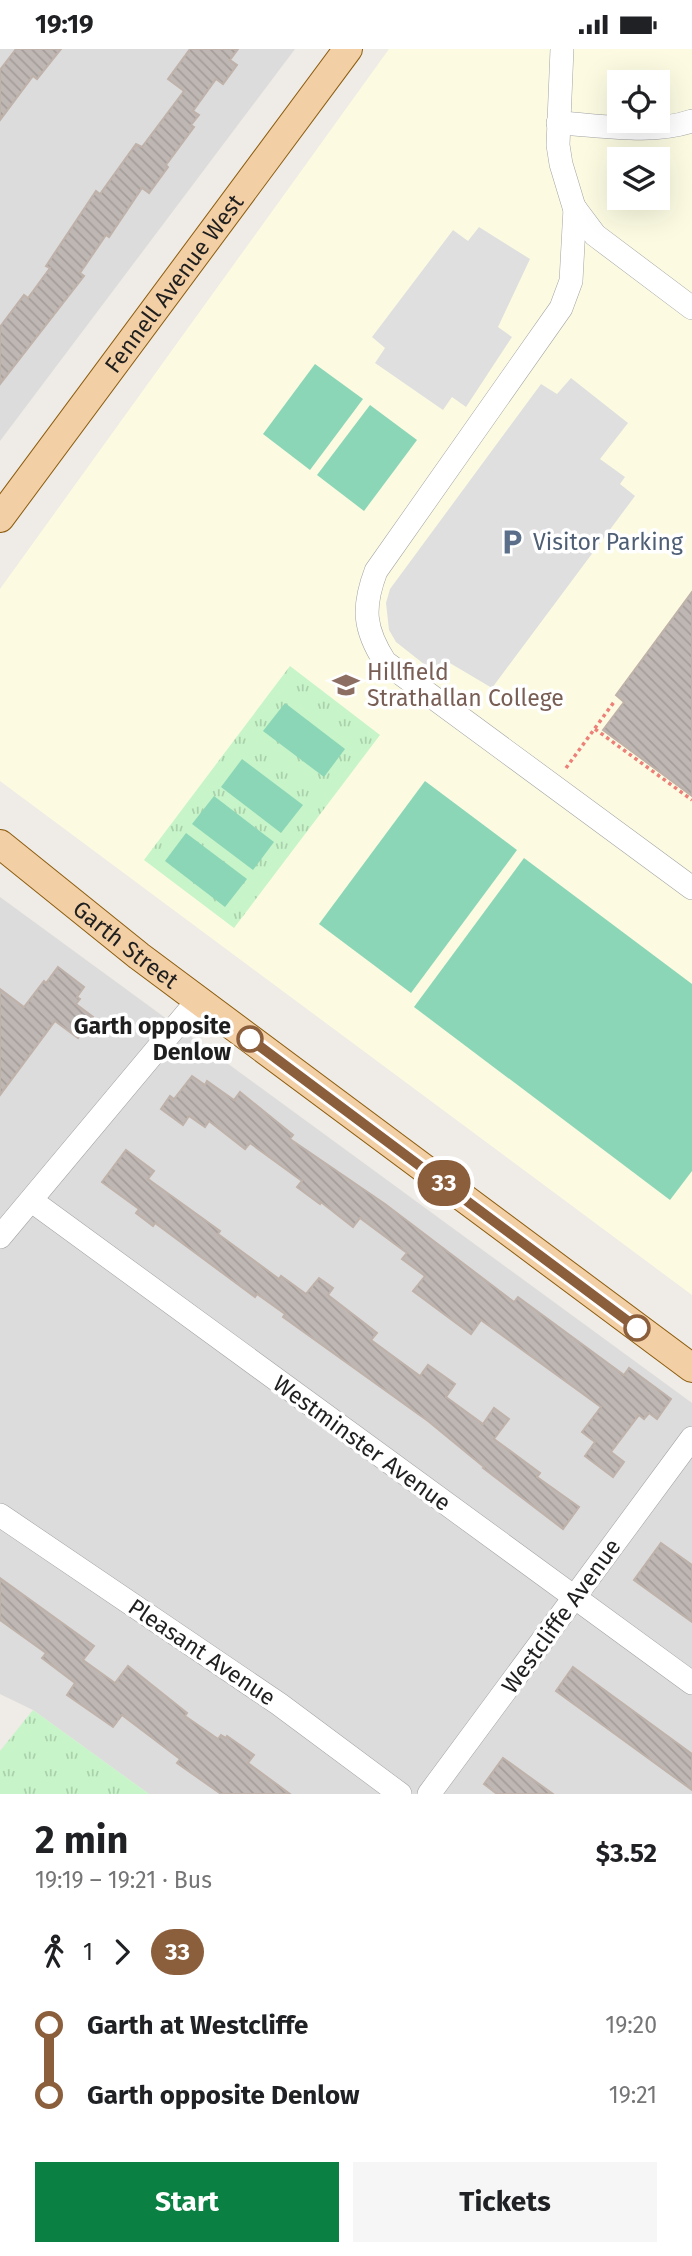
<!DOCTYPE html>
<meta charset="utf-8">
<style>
body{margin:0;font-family:"Fira Sans",sans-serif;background:#f6f6f6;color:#202124;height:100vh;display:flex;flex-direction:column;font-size:26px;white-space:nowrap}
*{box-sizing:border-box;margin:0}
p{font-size:23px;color:#757577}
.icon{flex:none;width:38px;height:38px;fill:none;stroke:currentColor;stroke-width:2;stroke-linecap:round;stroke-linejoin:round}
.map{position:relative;height:1745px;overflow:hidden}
.side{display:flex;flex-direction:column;background:#fff;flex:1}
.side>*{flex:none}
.badge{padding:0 14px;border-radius:23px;font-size:24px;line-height:46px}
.buttons{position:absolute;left:607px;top:21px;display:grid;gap:14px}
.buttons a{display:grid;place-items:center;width:63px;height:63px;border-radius:0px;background:#fff;box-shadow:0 7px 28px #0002;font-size:35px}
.map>.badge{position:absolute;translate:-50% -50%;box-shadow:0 0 0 4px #fff}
.legs{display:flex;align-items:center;gap:10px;height:77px;padding:0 35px;font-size:23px}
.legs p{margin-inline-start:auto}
.head{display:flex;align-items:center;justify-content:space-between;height:119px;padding:0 35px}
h1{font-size:38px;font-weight:700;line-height:52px}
.primary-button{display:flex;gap:14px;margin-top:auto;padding:14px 35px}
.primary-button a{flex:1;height:80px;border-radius:0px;background:#0b8043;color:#fff;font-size:28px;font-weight:700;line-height:80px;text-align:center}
.primary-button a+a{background:#f6f6f6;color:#202124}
ul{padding:0 35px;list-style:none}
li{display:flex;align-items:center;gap:24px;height:70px;font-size:26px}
li i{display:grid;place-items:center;width:10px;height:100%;margin:0 9px;background:currentColor}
li i::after{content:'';width:18px;height:18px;margin:-9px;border:5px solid;border-radius:50%;background:#fff}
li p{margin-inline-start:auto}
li:first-child i{background:linear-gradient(#0000 50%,currentColor 0)}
li:last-child i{background:linear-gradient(currentColor 50%,#0000 0)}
.status{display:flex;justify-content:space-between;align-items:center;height:49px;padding:0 35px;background:#fff;direction:ltr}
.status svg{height:19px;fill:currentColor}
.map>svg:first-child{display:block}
.residential{fill:#dddcdc}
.education{fill:#fcfbe2;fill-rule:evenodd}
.park{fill:url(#park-tufts)}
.pitch{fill:#8bd6b7}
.parking{fill:#dfdfdf}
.building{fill:url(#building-back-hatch);stroke:#bfb2aa;stroke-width:2}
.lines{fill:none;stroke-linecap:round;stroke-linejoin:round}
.minor-casing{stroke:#a3a3a3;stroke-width:24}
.major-casing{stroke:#8c5d0e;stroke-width:30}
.path{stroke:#ed8079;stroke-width:3.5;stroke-dasharray:3.5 3.5;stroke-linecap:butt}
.minor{stroke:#fff;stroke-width:23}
.major{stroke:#f3cfa6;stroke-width:28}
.line-1-casing{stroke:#fff;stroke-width:16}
.line-1{stroke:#8b5e3c;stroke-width:10}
.stop-1-dot{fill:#fff;stroke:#8b5e3c;stroke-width:3.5}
.labels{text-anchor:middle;stroke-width:7;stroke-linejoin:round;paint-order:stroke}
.street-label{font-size:23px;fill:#1f1f1f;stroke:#fff}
.service-label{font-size:23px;fill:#4e5e75;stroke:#fff;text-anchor:start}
.education-label{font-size:23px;fill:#785e54;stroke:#fff;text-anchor:start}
.stop-label{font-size:23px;font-weight:bold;fill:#1f1f1f;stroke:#fff;text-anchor:end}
</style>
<div class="status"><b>19:19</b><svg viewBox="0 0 49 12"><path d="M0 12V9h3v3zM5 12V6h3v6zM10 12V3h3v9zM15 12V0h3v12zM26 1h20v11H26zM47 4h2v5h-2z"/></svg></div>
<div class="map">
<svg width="692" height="1745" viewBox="0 0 692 1745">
<defs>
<pattern id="park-tufts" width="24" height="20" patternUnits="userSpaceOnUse" patternTransform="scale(1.75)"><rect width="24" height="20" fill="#c7f4c9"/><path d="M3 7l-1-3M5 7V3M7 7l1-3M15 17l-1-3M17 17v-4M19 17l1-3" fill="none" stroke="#aad1ac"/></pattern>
<pattern id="building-back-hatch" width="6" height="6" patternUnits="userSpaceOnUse" patternTransform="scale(1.75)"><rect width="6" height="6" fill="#bfb7b3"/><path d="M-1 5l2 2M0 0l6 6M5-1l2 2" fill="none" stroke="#a49d9a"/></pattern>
</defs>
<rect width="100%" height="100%" fill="#efebe6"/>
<g class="residential">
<polygon points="0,0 295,0 0,392"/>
<polygon points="0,848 692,1354 692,1745 149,1745 33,1661 0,1645"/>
</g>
<path class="education" d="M389,0H692V1246L0,732V540ZM620,33H658V72H620ZM620,110H658V149H620Z"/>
<g class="park">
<polygon points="290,617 380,686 234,879 144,811"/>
<polygon points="33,1661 149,1745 0,1745 0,1702"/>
</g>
<g class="pitch">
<polygon points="315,315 363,350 310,421 263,385"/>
<polygon points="370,356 417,391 364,462 317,426"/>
<polygon points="285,654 345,700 324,728 263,682"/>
<polygon points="242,710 303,756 281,784 221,738"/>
<polygon points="425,732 517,801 411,944 319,875"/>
<polygon points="214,747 274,793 253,821 192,775"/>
<polygon points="186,784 247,830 225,858 165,812"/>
<polygon points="524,809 692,935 692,1122 670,1151 414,958"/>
</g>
<g class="parking">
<polygon points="479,178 530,210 498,278 512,288 466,358 452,348 443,361 375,314 385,299 372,288 453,181 468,192"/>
<polygon points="571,329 628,374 600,410 625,428 620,435 635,447 492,639 443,610 434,623 396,593 389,581 386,554 390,540 541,335 557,345"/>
</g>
<g class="building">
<polygon points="16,0 61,0 37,30 33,27 0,71 0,21"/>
<polygon points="190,0 238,0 230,11 237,16 223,35 216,30 193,62 199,66 191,76 194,78 166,116 168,118 149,144 142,139 109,188 106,186 80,224 84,227 0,335 0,278 24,246 28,249 50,219 46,217 96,142 100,145 136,95 142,98 184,42 168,30"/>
<polygon points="692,543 692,747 603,681 624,653 616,646"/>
<polygon points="58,918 84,938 77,948 80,950 76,955 93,968 78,989 55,972 0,1046 0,940 24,958 44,932 46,934"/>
<polygon points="192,1027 205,1036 207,1032 234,1051 240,1043 293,1086 290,1090 385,1155 514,1253 518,1248 624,1326 629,1319 671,1350 657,1370 649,1364 644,1370 639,1366 611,1403 624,1413 613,1428 585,1407 595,1393 582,1383 601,1358 481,1271 471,1285 413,1242 425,1227 402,1210 407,1204 360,1169 353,1178 321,1153 320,1155 297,1138 302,1132 250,1094 245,1100 209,1072 205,1078 189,1067 183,1076 161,1060 170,1047 174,1050"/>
<polygon points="126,1101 154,1122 148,1130 220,1182 218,1185 279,1230 281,1227 306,1245 319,1229 333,1239 328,1246 377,1284 371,1291 420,1327 428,1316 455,1335 446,1348 483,1375 494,1359 509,1370 494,1390 540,1424 537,1428 579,1458 563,1480 483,1419 484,1418 428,1372 283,1268 285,1265 257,1245 255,1248 155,1174 153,1177 136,1164 139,1160 102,1133"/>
<polygon points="661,1494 692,1516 692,1573 634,1531"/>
<polygon points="0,1529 94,1597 83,1611 115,1634 128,1617 187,1664 185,1667 218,1690 221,1686 226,1689 227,1687 254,1706 248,1714 290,1745 221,1745 177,1714 180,1710 122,1666 113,1678 67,1646 75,1634 42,1609 46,1604 0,1571"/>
<polygon points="573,1618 692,1705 692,1741 556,1642"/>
<polygon points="503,1709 553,1745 497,1745 484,1735"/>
</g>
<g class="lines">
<g class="minor-casing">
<g id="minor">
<polyline points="562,0 558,96 561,115 574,158 595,186 692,259"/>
<path d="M558,74C600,76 651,86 692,72"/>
<path d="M575,159L571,232L561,259L376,522C362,559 364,580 385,613L692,839"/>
<polyline points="32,1152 692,1634"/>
<polyline points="0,1188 198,951"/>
<polyline points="0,1466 279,1655 400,1745"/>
<polyline points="429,1745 692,1389"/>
</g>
</g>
<g class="major-casing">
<g id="major">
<path id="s1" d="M0,469L348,0"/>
<path id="s2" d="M0,795L139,907L692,1319"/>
</g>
</g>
<g class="path">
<polyline points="595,680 692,751"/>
<polyline points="566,719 614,653"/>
</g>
<use href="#minor" class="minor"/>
<use href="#major" class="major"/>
</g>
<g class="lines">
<g class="line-1-casing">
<polyline id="line-1" points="250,990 637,1279"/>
</g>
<use href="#line-1" class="line-1"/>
</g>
<defs>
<g id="parking-bare" transform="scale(2.1)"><path d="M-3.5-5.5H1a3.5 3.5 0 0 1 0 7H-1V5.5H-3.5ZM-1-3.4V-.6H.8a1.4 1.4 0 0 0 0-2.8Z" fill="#5c6f8a" stroke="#fff" stroke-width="2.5" paint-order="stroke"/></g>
<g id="school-bare" transform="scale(2.1)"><path d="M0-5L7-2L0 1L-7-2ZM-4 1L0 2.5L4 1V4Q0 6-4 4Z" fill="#8d6e63" stroke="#fff" stroke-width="2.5" paint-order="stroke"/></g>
</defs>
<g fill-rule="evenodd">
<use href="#parking-bare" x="512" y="493"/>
<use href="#school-bare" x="346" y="636"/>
</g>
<g class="stop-1-dot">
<circle cx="250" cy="990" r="12"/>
<circle cx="637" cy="1279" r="12"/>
</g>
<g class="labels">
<g class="street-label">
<text dy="8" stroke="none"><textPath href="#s1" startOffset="292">Fennell Avenue West</textPath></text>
<text dy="8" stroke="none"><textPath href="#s2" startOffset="161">Garth Street</textPath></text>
<text transform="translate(362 1394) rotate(36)" y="8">Westminster Avenue</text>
<text transform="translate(561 1567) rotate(-54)" y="8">Westcliffe Avenue</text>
<text transform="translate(202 1603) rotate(34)" y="8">Pleasant Avenue</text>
</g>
<g class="service-label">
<text x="533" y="501">Visitor Parking</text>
</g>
<g class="education-label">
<text x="367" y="631">Hillfield<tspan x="367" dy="26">Strathallan College</tspan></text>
</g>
<g class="stop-label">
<text x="231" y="985">Garth opposite<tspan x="231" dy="26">Denlow</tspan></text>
</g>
</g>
</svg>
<div class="buttons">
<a><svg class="icon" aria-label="locate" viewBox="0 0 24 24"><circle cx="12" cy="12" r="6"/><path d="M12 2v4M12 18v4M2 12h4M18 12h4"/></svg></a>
<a><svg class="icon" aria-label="layers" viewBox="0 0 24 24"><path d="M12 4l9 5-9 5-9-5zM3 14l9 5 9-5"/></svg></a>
</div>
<b class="badge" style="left:444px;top:1134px;background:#8b5e3c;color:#fff">33</b>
</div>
<section class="side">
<div class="head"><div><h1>2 min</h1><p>19:19 – 19:21 · Bus</p></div><b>$3.52</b></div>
<div class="legs"><svg class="icon" aria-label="walk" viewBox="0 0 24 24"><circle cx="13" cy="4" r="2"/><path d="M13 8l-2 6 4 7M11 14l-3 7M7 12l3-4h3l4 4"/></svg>1<svg class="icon" aria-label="forward" viewBox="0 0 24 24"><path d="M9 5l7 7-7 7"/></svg><b class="badge" style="background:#8b5e3c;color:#fff">33</b></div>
<ul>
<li><i style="color:#8b5e3c"></i><b>Garth at Westcliffe</b><p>19:20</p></li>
<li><i style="color:#8b5e3c"></i><b>Garth opposite Denlow</b><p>19:21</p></li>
</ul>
<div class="primary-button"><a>Start</a><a>Tickets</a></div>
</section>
